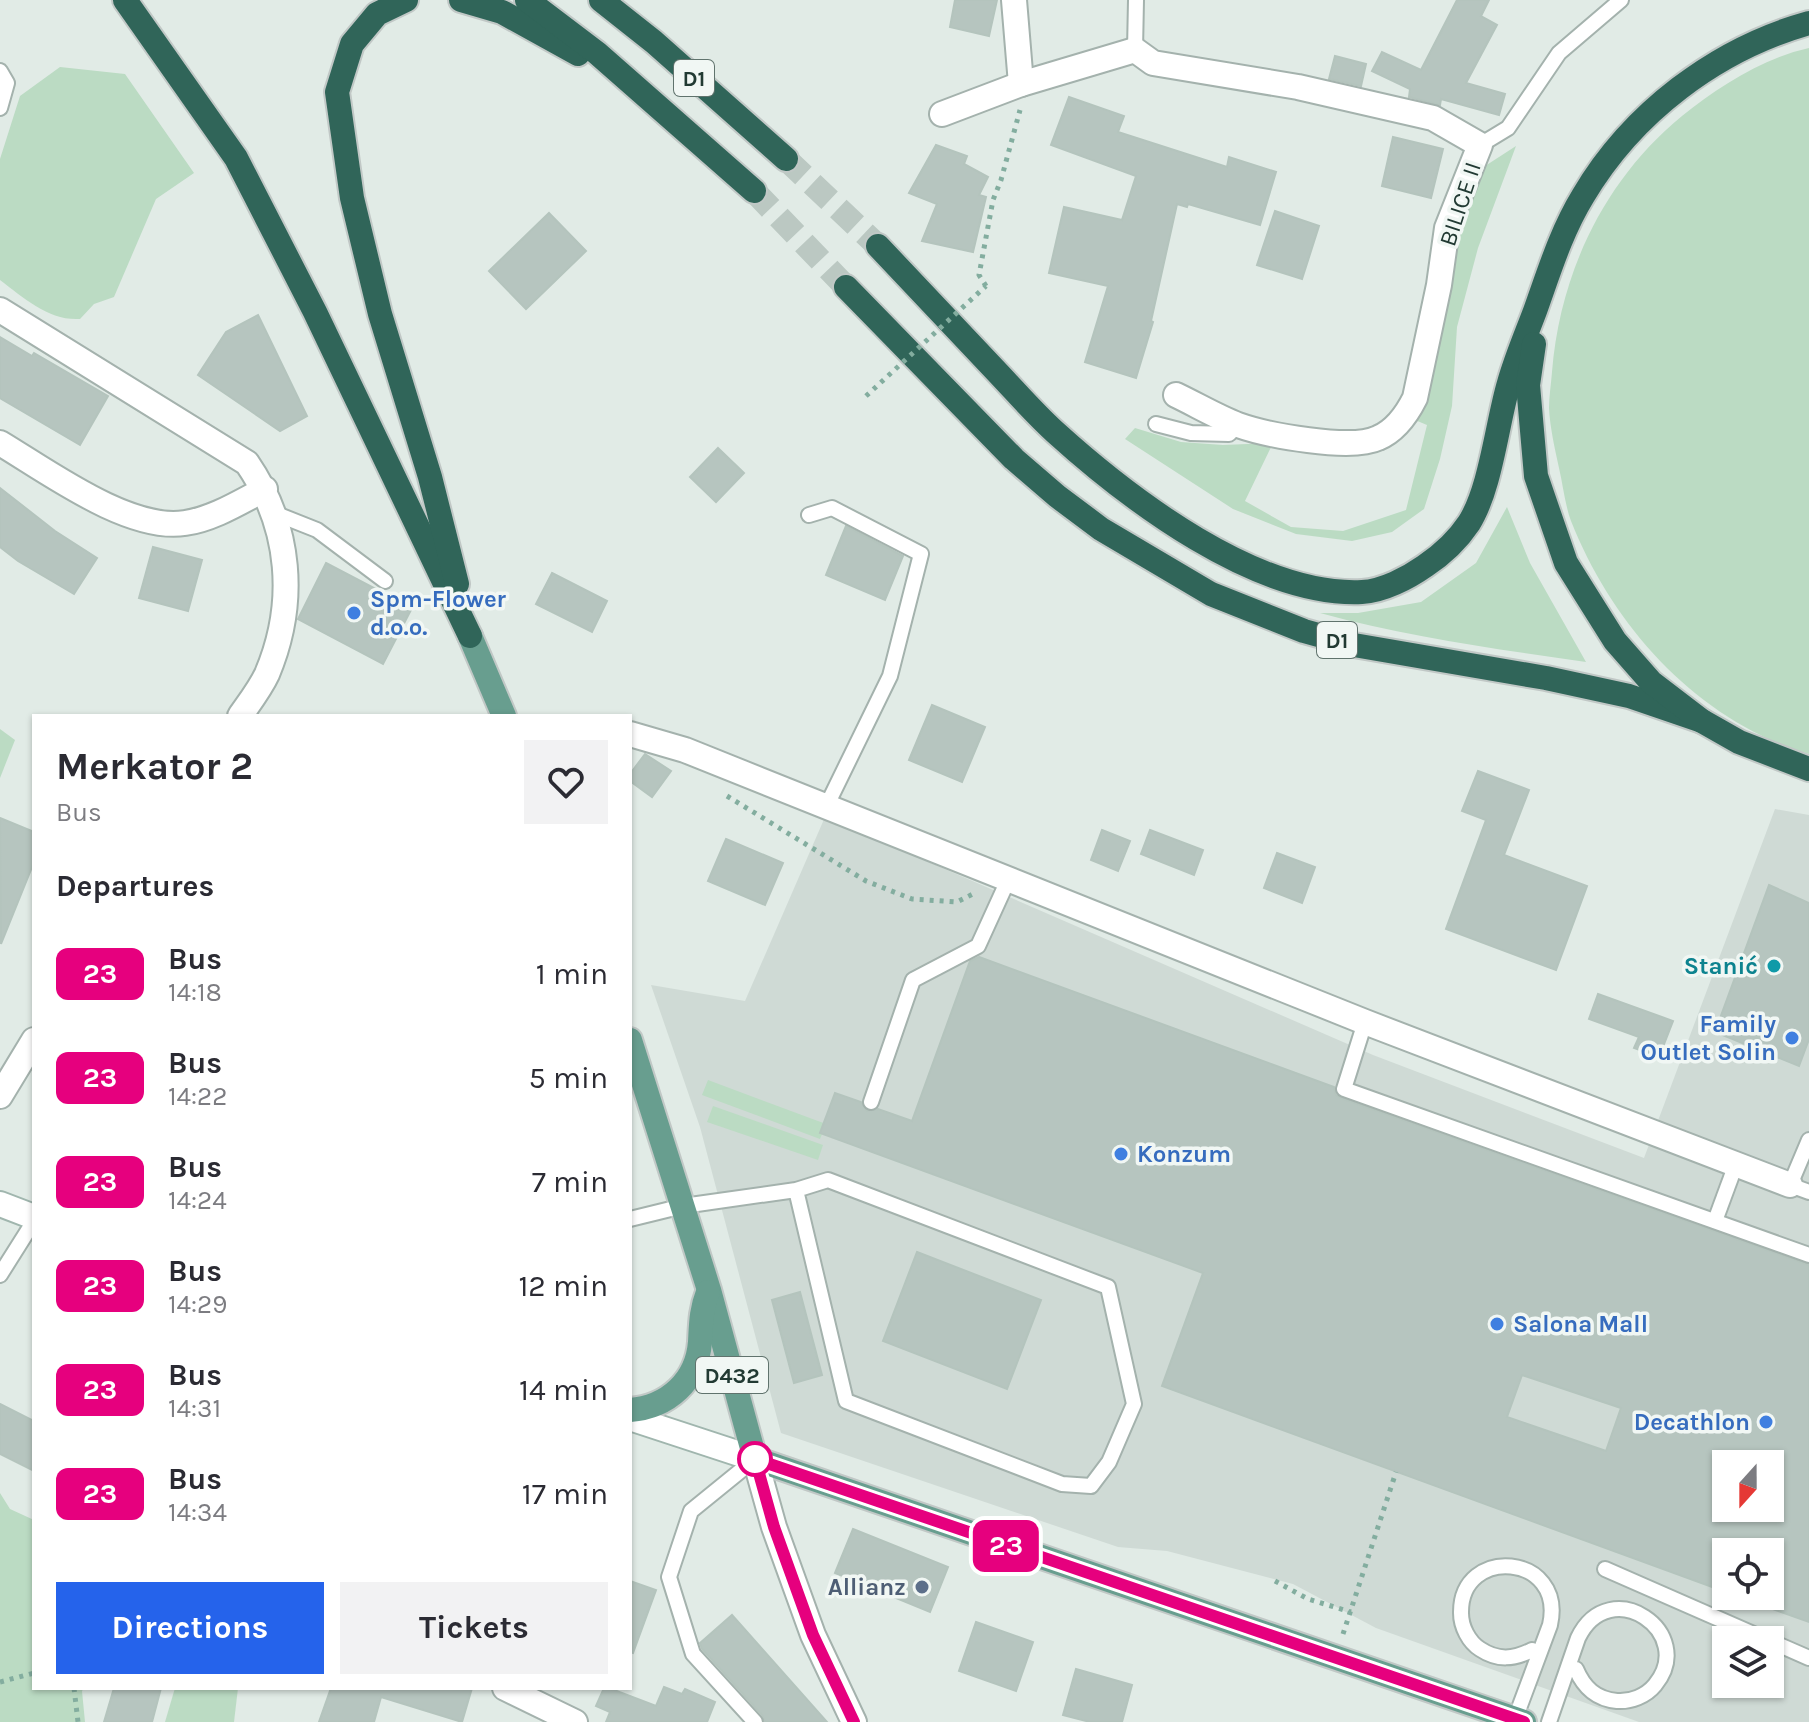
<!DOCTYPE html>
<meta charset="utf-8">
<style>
body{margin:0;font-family:Karla,sans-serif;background:#f2f2f3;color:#2b2b33;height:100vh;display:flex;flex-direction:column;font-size:30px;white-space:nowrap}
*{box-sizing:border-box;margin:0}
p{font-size:26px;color:#7c7c81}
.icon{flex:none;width:44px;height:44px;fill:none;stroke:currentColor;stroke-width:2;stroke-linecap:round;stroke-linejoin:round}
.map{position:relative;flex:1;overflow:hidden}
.sheet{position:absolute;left:32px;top:714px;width:600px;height:976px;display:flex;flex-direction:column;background:#fff;border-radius:0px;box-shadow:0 2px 6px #0004}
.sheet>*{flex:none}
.badge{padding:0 16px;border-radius:12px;font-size:28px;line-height:52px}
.needle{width:52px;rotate:201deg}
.fabs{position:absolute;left:1712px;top:1450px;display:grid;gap:16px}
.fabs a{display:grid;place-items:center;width:72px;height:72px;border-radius:0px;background:#fff;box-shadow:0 2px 6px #0004;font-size:40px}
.map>.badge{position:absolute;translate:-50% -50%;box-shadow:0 0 0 4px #fff}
h2{padding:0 24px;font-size:30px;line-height:72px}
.round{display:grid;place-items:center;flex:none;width:84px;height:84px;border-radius:0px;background:#f2f2f3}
.head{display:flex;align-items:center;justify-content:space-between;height:136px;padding:0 24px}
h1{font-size:38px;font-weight:700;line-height:60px}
.primary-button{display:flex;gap:16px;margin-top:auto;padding:16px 24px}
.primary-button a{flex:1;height:92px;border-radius:0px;background:#2563eb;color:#fff;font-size:32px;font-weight:700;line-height:92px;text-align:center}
.primary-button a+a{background:#f2f2f3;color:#2b2b33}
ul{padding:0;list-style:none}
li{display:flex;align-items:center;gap:24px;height:104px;padding:0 24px}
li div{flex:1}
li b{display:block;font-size:30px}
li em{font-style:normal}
li .badge{min-width:88px;font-weight:700;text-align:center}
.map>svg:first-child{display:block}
.built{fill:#cfdad5;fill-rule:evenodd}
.green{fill:#bbdbc3}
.building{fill:#b6c5bf;stroke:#b4c4bd;stroke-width:2;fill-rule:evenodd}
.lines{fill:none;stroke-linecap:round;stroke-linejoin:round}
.highway-tunnel{stroke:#bbc8c2;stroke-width:24;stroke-dasharray:24 12;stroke-linecap:butt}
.lane-casing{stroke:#a4b2ad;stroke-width:18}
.street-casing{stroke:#a4b2ad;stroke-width:28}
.secondary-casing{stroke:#a0b6ae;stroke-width:28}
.primary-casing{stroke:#c1c8c6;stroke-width:28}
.highway-casing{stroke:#c1c8c6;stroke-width:28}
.path{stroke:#83ad9f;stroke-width:5;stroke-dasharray:4 6;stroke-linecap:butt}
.lane{stroke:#fff;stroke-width:14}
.street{stroke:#fff;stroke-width:24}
.secondary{stroke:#fff;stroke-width:24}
.primary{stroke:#689e8f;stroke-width:24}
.highway{stroke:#306559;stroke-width:24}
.path-bridge{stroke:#83ad9f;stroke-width:5;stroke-dasharray:4 6;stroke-linecap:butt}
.line-casing{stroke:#fff;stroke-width:18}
.line{stroke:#e6007e;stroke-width:12}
.shop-dot{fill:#3f7fe0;stroke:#f1f7f4;stroke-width:3}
.culture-dot{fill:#0f9aa8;stroke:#f1f7f4;stroke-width:3}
.stop-dot{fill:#fff;stroke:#e6007e;stroke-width:4}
.service-dot{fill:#5c6f8a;stroke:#f1f7f4;stroke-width:3}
.labels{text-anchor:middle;stroke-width:7;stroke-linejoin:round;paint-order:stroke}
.shield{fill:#f1f7f4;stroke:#60736d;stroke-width:2}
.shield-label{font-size:22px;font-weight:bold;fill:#223a33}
.street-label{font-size:24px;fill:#223a33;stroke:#f1f7f4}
.shop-label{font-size:24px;font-weight:bold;fill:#366cbe;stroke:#f1f7f4;text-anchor:start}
.culture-label{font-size:24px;font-weight:bold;fill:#0d838f;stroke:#f1f7f4;text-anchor:end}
.service-label{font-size:24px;font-weight:bold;fill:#4e5e75;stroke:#f1f7f4;text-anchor:end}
</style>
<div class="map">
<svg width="1809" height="1722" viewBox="0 0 1809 1722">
<rect width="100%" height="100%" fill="#e1ebe6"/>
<path class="built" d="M1775,809L1809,815V1722H1639L1376,1628L1293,1584L1167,1551L1118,1547L781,1433L700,1127L651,985L745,1001L825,817L1373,1055L1644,1158ZM1726,1464H1770V1508H1726ZM1726,1552H1770V1596H1726ZM1726,1640H1770V1684H1726Z"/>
<g class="green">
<path d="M1809,48V754C1698,721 1613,627 1571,521C1565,505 1563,485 1559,468C1555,449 1550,428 1549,408C1549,397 1551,384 1552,372C1560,273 1604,180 1682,116C1718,87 1763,58 1809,48Z"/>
<path d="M60,67L125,74L194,173L156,199L114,297L94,304L80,319C49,321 24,298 0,280V159L20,96Z"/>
<polygon points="1516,146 1478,248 1457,327 1452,406 1440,459 1424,509 1392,532 1352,541 1296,534 1233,509 1125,439 1135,428 1181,442 1223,445 1273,443 1245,501 1291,527 1343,531 1406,510 1427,425 1415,420 1426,406 1454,248 1482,168"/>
<path d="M1507,507L1530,563L1586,662C1496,649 1408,637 1320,613H1358L1421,602L1476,563Z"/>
<polygon points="0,729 15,740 0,778"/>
<polygon points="708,1080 826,1124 820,1139 702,1095"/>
<polygon points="713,1106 823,1145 818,1160 707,1122"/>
<polygon points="0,1493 10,1509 34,1520 34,1688 84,1688 82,1691 85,1722 0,1722"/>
<polygon points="175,1688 238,1688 234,1722 165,1722"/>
</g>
<g class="building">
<polygon points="955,0 997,0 989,36 950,27"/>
<polygon points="1457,0 1489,0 1481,16 1497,25 1466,83 1505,94 1499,115 1441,99 1440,105 1409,97 1410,89 1372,71 1382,52 1421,70"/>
<polygon points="1335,56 1366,64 1361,86 1329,79"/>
<polygon points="1069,97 1124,116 1118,132 1227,167 1229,157 1276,172 1260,225 1188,204 1187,207 1177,204 1151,321 1153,322 1136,378 1085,362 1108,286 1049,273 1064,207 1122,220 1136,176 1051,145"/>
<polygon points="1393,137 1443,149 1431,198 1382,186"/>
<polygon points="936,145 967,156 964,164 988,177 979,195 986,197 973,252 922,241 937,204 909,193"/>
<polygon points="1275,211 1319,226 1302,279 1257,265"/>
<polygon points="549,213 586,251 526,309 489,271"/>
<polygon points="258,315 307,416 280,431 198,375 226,332"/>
<polygon points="0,337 32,356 34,353 108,396 80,445 0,398"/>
<polygon points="718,448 744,473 716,502 690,477"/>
<polygon points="0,488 55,531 97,558 74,594 18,561 0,547"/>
<polygon points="846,526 903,556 885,600 826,575"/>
<polygon points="153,547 202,560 188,611 139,598"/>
<polygon points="326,563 412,608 383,664 298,619"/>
<polygon points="552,573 607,601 592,632 536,604"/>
<polygon points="932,705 985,727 962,782 909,760"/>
<polygon points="645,754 671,771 652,797 630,781 630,774"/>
<polygon points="1478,771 1529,790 1504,855 1587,886 1556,970 1446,929 1486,820 1462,811"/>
<polygon points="0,818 34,832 34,862 1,944"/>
<polygon points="1102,830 1130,841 1118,871 1091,860"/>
<polygon points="1150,830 1203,850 1194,875 1141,854"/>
<polygon points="726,839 783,863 765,905 708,881"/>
<polygon points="1277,853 1315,867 1302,903 1264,888"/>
<polygon points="1769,885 1809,903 1809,1039 1799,1066 1715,1032"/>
<path d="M979,957L1334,1087L1336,1095L1341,1098L1809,1265V1622L1770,1608V1552H1726V1592L1162,1386L1203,1273L820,1133L835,1093L861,1102L867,1111L878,1109L912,1121L970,961ZM1522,1375L1621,1408L1606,1451L1507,1417ZM1726,1464H1770V1508H1726Z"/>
<polygon points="1598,994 1673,1021 1659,1057 1634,1048 1639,1037 1589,1019"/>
<polygon points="917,1252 1041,1300 1007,1389 883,1341"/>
<polygon points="800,1292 822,1375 794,1383 772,1300"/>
<polygon points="0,1404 34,1421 34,1471 0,1454"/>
<polygon points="853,1529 948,1567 930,1612 835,1573"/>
<polygon points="630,1581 656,1590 633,1653 630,1652"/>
<polygon points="732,1615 827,1722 765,1722 762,1715 702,1649 700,1643"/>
<polygon points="976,1622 1033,1642 1016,1691 959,1671"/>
<polygon points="1076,1669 1132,1685 1122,1722 1090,1722 1063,1715"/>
<polygon points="664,1687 682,1694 685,1689 715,1702 707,1722 606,1722 610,1712 596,1706 604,1688 609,1688 656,1706"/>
<polygon points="114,1688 161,1688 152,1722 104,1722"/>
<polygon points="331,1688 472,1688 462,1722 381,1697 374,1722 319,1722"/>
</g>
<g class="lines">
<g class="highway-tunnel">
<polyline points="786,159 878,246"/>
<polyline points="754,191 846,287"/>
</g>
<g class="lane-casing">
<g id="lane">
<polyline points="1135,50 1136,0"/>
<polyline points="0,71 7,83 0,108"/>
<polyline points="1480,145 1508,128 1559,53 1621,0"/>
<polyline points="1156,424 1191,433 1229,434 1238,425"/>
<polyline points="274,513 317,530 385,581"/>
<polyline points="809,515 832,508 921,554 890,676 827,805"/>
<polyline points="1365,1022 1344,1089 1809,1255"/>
<polyline points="871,1102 913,980 978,946 1009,878"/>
<polyline points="1809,1140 1790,1185 1809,1192"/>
<polyline points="630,1219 683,1206 796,1190 828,1180 1108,1287 1134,1404 1109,1462 1091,1486 1062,1484 846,1401 796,1190"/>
<polyline points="1715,1221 1736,1164"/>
<polyline points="0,1275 34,1221"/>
<polyline points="1605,1569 1767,1640"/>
<polyline points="1770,1641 1809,1658"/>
<path d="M1515,1719L1550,1625C1566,1553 1460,1545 1461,1613C1461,1627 1469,1642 1480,1649C1498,1661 1514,1659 1532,1650"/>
<polyline points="755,1722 693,1654 669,1577 691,1511 755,1459"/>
<path d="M1549,1722L1578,1638C1610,1572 1698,1633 1655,1685C1646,1696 1631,1702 1617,1701C1596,1699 1584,1688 1576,1669"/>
</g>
</g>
<g class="street-casing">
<g id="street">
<polyline points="1014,0 1021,84"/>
<path d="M942,114L1021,84L1135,50L1153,63L1298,87L1433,118L1480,145L1447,228L1439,285L1415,398C1407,414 1395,431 1378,438C1351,451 1266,435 1238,425C1217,417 1197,405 1176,395"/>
<path d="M0,310L247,463C291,527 297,603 267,674C260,689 249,703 240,716"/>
<path d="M0,443C47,471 129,532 185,523C213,519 240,502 265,489"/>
<polyline points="630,734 685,750 1365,1022 1790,1185"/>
<polyline points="0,1096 34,1040"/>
<polyline points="755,1459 774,1527 813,1635 854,1722"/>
<polyline points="505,1688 575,1722"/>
</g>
</g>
<g class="secondary-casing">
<g id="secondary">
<polyline points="0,1204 34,1217"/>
<polyline points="630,1418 755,1459"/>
</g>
</g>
<g class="primary-casing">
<g id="primary">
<polyline points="470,636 504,716"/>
<polyline points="630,1040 709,1290 755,1459 1524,1722"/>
<path d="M630,1410C668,1407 697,1381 700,1342C701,1323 701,1310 708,1292"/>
</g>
</g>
<g class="highway-casing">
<g id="highway">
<polyline points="125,0 236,158 315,312 470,636"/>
<polyline points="406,0 377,14 352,44 337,92 352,198 380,314 430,477 457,584"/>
<polyline points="461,0 502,12 578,54"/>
<polyline points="527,0 597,53 754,191"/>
<polyline points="601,0 654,42 786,159"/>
<path d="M878,246C918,288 957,330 997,372C1016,392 1034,413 1055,432C1129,499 1257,597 1362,592C1383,591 1408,578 1425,566C1443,554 1457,541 1469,523C1491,488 1497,423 1509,383C1516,358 1526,335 1535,311C1549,272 1561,232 1583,196C1632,113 1716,49 1809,23"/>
<polyline points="846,287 1014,459 1057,496 1101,529 1211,594 1304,631 1354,645 1546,678 1629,696 1702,721"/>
<polyline points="1534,344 1528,385 1536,476 1566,563 1615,641 1651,682 1702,721 1739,742 1809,769"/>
</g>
</g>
<g class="path">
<polyline points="986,286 979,275 993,200 1001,180 1020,110"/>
<polyline points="727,796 866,881 912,899 957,902 975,893"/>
<polyline points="1275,1581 1308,1599 1351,1612"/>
<polyline points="1343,1634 1396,1472"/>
<polyline points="0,1682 34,1673"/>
<polyline points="74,1688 78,1722"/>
</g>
<use href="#lane" class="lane"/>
<use href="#street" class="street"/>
<use href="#secondary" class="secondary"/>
<use href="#primary" class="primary"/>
<use href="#highway" class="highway"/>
<polyline class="path-bridge" points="866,396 986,286"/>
</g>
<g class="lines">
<g class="line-casing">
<polyline id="line" points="854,1722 813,1635 774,1527 755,1459 1524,1722"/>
</g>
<use href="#line" class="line"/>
</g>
<g class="shop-dot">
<circle cx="354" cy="613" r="8"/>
<circle cx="1792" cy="1038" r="8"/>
<circle cx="1121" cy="1154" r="8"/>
<circle cx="1497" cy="1324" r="8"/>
<circle cx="1766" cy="1422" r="8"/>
</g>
<circle class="culture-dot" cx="1774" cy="966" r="8"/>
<circle class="stop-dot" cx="755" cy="1459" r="16"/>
<circle class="service-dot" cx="922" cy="1587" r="8"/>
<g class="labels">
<g class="shield">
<rect x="674" y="60" width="40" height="36" rx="6"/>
<rect x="1317" y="622" width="40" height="36" rx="6"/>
<rect x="696" y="1357" width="72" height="36" rx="6"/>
</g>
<g class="shield-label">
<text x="694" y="86">D1</text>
<text x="1337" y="648">D1</text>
<text x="732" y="1383">D432</text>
</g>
<g class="street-label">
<text transform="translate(1460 204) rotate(-72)" y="8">BILICE II</text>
</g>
<g class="shop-label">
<text x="370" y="607">Spm-Flower<tspan x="370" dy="28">d.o.o.</tspan></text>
<text x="1776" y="1032" text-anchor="end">Family<tspan x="1776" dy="28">Outlet Solin</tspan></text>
<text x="1137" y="1162">Konzum</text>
<text x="1513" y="1332">Salona Mall</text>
<text x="1750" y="1430" text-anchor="end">Decathlon</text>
</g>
<g class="culture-label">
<text x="1758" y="974">Stanić</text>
</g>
<g class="service-label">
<text x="906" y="1595">Allianz</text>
</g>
</g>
</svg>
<div class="fabs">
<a><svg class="needle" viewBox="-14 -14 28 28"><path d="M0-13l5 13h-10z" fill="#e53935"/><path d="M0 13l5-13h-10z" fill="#7c7c81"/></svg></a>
<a><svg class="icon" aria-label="locate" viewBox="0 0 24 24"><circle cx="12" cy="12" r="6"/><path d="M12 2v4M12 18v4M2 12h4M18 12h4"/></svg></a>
<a><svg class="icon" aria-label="layers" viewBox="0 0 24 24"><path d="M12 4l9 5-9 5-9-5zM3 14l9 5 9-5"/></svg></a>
</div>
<b class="badge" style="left:1006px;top:1546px;background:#e6007e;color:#fff">23</b>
<section class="sheet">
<div class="head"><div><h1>Merkator 2</h1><p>Bus</p></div><a class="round"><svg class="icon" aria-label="heart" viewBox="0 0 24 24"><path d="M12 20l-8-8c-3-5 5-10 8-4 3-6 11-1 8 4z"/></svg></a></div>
<h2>Departures</h2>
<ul>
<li><span class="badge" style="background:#e6007e;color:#fff">23</span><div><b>Bus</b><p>14:18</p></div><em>1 min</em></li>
<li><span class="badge" style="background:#e6007e;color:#fff">23</span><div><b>Bus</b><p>14:22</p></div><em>5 min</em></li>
<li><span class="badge" style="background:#e6007e;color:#fff">23</span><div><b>Bus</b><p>14:24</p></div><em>7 min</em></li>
<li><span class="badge" style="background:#e6007e;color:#fff">23</span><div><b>Bus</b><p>14:29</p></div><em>12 min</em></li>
<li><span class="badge" style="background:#e6007e;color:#fff">23</span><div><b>Bus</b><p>14:31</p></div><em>14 min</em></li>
<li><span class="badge" style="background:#e6007e;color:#fff">23</span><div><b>Bus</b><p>14:34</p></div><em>17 min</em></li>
</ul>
<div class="primary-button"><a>Directions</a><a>Tickets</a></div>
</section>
</div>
